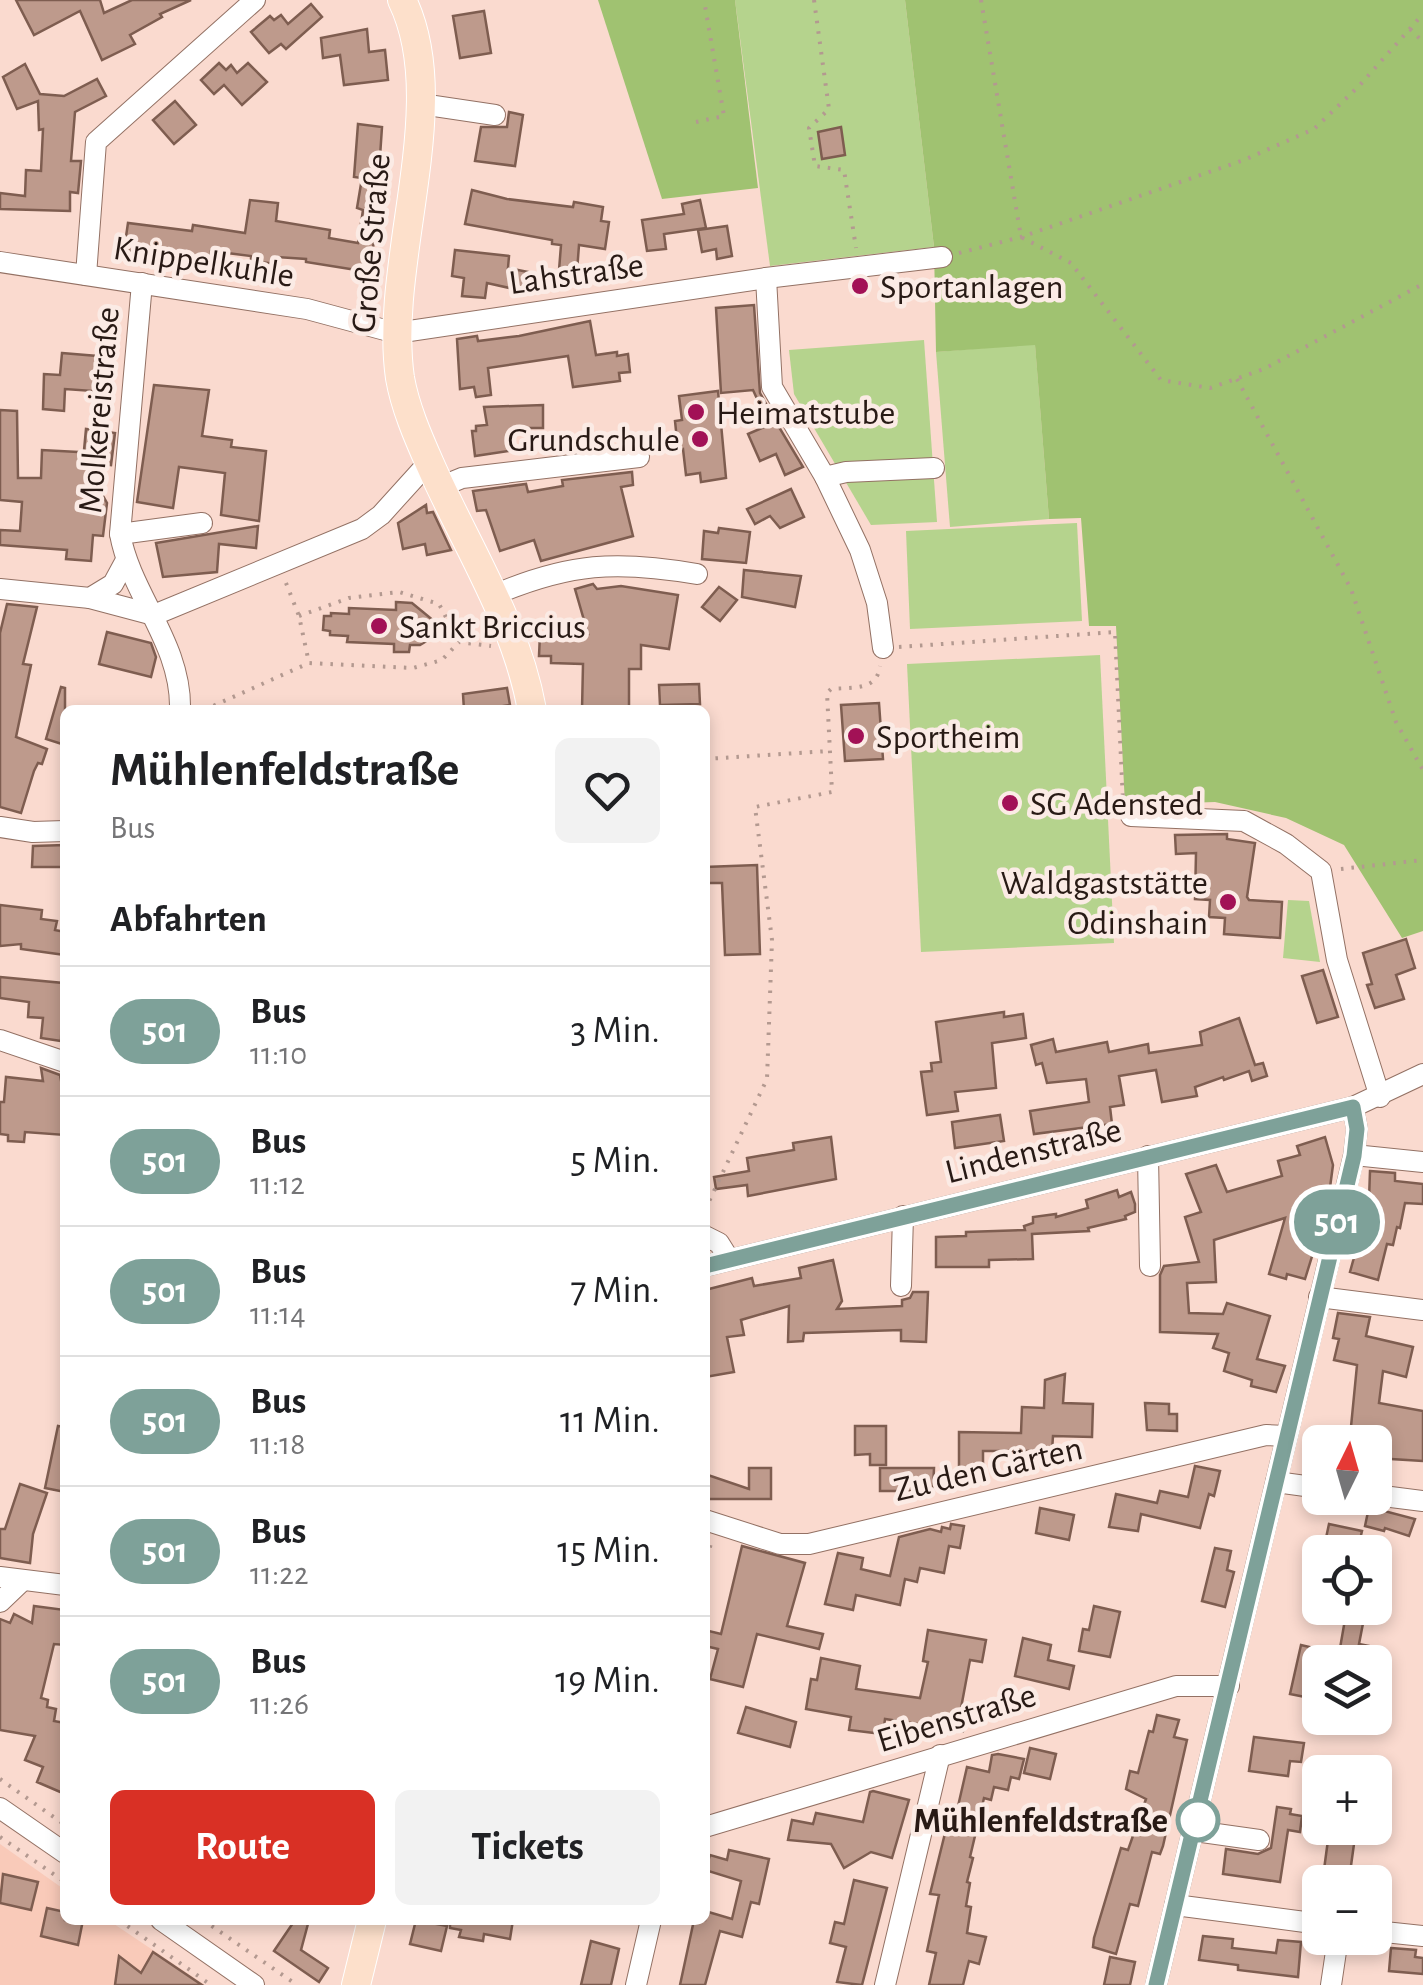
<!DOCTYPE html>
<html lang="de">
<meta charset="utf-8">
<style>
body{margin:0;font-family:"Alegreya Sans",sans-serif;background:#f2f2f2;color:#202124;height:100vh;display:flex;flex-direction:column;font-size:38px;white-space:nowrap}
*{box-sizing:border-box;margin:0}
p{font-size:32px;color:#757577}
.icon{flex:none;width:55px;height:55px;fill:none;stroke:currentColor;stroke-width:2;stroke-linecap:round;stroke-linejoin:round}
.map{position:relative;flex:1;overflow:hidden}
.drawer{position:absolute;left:60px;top:705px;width:650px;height:1220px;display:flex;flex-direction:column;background:#fff;border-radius:15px;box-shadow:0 5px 15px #0003}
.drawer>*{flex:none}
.badge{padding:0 20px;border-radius:32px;font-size:35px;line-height:65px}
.needle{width:65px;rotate:5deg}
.buttons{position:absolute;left:1302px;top:1425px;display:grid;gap:20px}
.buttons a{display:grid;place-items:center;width:90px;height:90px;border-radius:15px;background:#fff;box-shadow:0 5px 15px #0003;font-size:50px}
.map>.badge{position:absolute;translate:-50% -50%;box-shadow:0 0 0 5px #fff}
h2{padding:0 50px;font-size:38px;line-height:90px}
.round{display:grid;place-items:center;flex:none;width:105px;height:105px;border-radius:15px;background:#f2f2f2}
.head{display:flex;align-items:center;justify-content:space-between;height:170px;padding:0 50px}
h1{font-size:48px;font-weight:600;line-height:75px}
.action{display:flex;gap:20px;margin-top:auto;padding:20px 50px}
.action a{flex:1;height:115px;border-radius:15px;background:#d93025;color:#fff;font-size:40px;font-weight:600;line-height:115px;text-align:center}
.action a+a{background:#f2f2f2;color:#202124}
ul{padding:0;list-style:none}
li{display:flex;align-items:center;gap:30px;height:130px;padding:0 50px;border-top:2px solid #e0e0e0}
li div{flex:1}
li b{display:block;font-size:38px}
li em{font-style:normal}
li .badge{min-width:110px;font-weight:700;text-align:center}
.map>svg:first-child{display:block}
.built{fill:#f9cab9}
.green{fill:#b5d38d}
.forest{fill:#a0c271}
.building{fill:#be9a8c;stroke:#7e5d50;stroke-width:2.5}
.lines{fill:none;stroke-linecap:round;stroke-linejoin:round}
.minor-casing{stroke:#937164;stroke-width:22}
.major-casing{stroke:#fff;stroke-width:30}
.path{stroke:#b39990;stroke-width:4;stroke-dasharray:2.5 8;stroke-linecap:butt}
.minor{stroke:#fff;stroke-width:20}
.major{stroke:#fde0cb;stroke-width:28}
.line-casing{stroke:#fff;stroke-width:22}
.line{stroke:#7ea199;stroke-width:15}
.poi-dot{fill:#a21156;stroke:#fbebe5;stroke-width:4}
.stop-dot{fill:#fff;stroke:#7ea199;stroke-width:5}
.labels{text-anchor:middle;stroke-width:9;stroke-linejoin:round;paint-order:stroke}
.street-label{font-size:35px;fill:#281a15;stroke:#fbebe5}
.poi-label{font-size:35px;fill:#281a15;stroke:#fbebe5;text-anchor:start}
.stop-label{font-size:35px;font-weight:bold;fill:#281a15;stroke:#fbebe5;text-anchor:end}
</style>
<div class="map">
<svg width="1423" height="1985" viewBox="0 0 1423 1985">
<rect width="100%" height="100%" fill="#fadacf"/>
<polygon class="built" points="0,1844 65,1890 65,1920 108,1920 205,1985 0,1985"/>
<g class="green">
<polygon points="735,0 905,0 934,247 770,266"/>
<polygon points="924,340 937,522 871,525 794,394 789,350"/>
<polygon points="1035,344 1049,519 950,527 936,352"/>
<polygon points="1077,523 1082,621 910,629 906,531"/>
<polygon points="1100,655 1114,943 921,952 907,664"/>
<polygon points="1288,900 1309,901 1320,962 1283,958"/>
</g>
<g class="forest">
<polygon points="598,0 735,0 758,188 662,199"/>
<polygon points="905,0 1423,0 1423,931 1402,938 1344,845 1286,818 1215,802 1125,805 1116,626 1089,626 1081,518 1049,519 1035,345 936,352 934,247"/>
</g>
<g class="building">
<polygon points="16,0 100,0 104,13 132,0 191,0 160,14 162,17 130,35 135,44 102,60 80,11 34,35"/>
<polygon points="311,4 322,17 286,49 281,44 269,53 251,32 270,16 274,20 281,15 288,24"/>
<polygon points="484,11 491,53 460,58 453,16"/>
<polygon points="367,29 369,52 385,50 388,80 344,85 340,55 323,58 321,38"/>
<polygon points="219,63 226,70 231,65 237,73 248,63 267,82 242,105 224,85 214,94 201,80"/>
<polygon points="25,64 40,94 64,96 97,79 106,96 75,112 71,161 81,161 78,193 70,192 70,211 0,209 0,193 25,196 26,170 41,171 43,129 39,130 38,101 17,109 3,77"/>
<polygon points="175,101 196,125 174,144 153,120"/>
<polygon points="509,112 523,115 515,166 475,161 481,127 507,127"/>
<polygon points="358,124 382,127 377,201 385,203 380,236 375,235 369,272 306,262 306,259 277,257 276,264 251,261 251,256 211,251 209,261 124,250 128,223 192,231 193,225 245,233 250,200 278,203 276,221 330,230 329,238 358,243 363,210 357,208 362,178 354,177"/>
<polygon points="841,127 845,155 822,159 818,132"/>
<polygon points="472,190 507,199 573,207 574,202 603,207 601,221 609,222 605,249 579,245 576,285 558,283 561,245 552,244 552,240 465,224"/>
<polygon points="700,200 706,228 664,234 666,249 647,251 642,220 684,214 682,204"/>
<polygon points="727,226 732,256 717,259 716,249 702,252 698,230"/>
<polygon points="455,250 509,256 508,268 528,272 523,291 487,283 485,298 462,296 464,278 452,276"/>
<polygon points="754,305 760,393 769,409 770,424 776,422 803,467 785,475 776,454 760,461 748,434 769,425 753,390 721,393 716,308"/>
<polygon points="590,321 596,355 617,352 617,356 628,354 630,372 619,373 620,381 573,387 568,356 488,368 491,395 476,397 474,387 460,389 457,339 477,336 478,341 519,336"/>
<polygon points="62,353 109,357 107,392 65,389 64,411 43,409 44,374 60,375"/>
<polygon points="154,385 209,390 202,436 232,440 231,447 266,451 259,521 221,515 225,473 179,467 173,508 137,502"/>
<polygon points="718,391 726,478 701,482 700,473 686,475 683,449 678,450 675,421 682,420 679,396"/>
<polygon points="543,405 543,428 512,428 515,450 475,456 472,431 476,431 476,426 487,425 484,407"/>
<polygon points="0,410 17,411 18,478 41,478 42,450 78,452 83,461 86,429 115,433 111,465 84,462 107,503 103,536 93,535 91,561 66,559 67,550 0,545 0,530 20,531 22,502 0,500"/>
<polygon points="632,472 633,485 621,487 633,536 541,561 534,540 500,551 486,510 477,511 473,491 526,484 528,492 563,486 562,480"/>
<polygon points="791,489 804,517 780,528 770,516 755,524 747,509"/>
<polygon points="426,505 427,513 433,512 451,550 427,555 425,544 403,549 398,523"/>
<polygon points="258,526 256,548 219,544 217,572 163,577 156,543"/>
<polygon points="719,528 750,532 746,563 702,559 704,531 718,533"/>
<polygon points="744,570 801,576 795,607 742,597"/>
<polygon points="593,584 597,589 621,586 678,595 669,649 641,645 641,669 629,669 629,710 582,710 583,664 551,663 551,656 539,656 540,634 588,634 575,589"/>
<polygon points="719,587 737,600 720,621 702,607"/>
<polygon points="396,602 412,603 434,621 433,637 420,645 410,645 409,652 394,652 394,644 347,642 348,636 330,635 330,631 323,630 324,616 331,616 331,613 349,614 349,608 396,610"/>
<polygon points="7,604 37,607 23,664 31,665 16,737 47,749 42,764 38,763 34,771 21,813 0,807 0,633"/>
<polygon points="107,632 151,643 156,657 151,677 99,664"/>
<polygon points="699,684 700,704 660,705 659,685"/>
<polygon points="61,687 65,688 65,745 46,739"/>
<polygon points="507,688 510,705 497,707 497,710 464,710 463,694"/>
<polygon points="879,703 883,759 845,761 841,705"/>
<polygon points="1227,834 1227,839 1255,843 1247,897 1249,900 1282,902 1280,938 1224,934 1225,918 1209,917 1210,900 1195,899 1196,853 1176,854 1175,835"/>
<polygon points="65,845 64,867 32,867 33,846"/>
<polygon points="757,865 760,954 725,955 722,883 705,883 705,867"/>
<polygon points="0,905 42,910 41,919 57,921 55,930 65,932 65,955 21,949 21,944 0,946"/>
<polygon points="1406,939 1415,968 1396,975 1404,999 1375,1008 1367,985 1372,984 1363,953"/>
<polygon points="1323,970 1338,1017 1317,1023 1302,976"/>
<polygon points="0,977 63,983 61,1041 41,1038 43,1018 28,1017 29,1002 0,998"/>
<polygon points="1004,1012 1004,1017 1023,1014 1026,1038 992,1043 996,1088 955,1092 958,1111 927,1115 921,1072 932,1071 931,1063 941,1062 936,1022"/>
<polygon points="1239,1018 1255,1065 1263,1063 1267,1076 1252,1081 1249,1071 1224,1080 1223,1077 1195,1087 1197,1096 1162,1102 1156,1070 1119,1076 1124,1105 1110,1107 1112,1124 1034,1134 1030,1111 1089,1102 1086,1079 1047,1083 1042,1063 1036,1065 1031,1045 1053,1039 1056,1052 1107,1042 1109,1052 1148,1044 1149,1053 1202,1045 1200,1032"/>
<polygon points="41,1068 60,1075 65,1102 65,1135 25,1132 24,1142 8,1141 8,1135 0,1134 0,1102 4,1102 6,1077 43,1081"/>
<polygon points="1000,1115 1004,1141 955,1148 952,1122"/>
<polygon points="831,1137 836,1179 748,1196 747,1185 716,1189 714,1177 749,1171 747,1158 794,1150 793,1143"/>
<polygon points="1325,1137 1333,1165 1327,1210 1318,1212 1313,1229 1310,1249 1314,1250 1305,1279 1287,1274 1286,1279 1269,1274 1285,1218 1214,1240 1216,1282 1187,1283 1189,1313 1223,1314 1227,1303 1270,1316 1257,1359 1285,1366 1276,1392 1251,1386 1252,1380 1224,1371 1229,1353 1213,1348 1218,1334 1160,1332 1160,1275 1164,1266 1199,1262 1185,1217 1201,1212 1186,1174 1216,1165 1227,1192 1282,1176 1278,1161 1300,1155 1297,1146"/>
<polygon points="1370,1171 1395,1173 1395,1181 1423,1184 1423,1204 1405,1203 1400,1228 1397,1227 1393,1245 1387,1244 1378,1280 1350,1272 1358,1243 1365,1245 1374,1201 1369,1200"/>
<polygon points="1117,1190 1119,1197 1131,1192 1135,1204 1135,1212 1125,1216 1126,1219 1088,1228 1089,1231 1032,1234 1033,1259 989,1260 989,1267 936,1267 936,1237 966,1236 966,1232 1025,1230 1024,1226 1033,1223 1033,1217 1056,1214 1056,1217 1088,1208 1086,1200"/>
<polygon points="833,1260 842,1301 837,1309 902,1306 902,1300 910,1298 913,1292 928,1292 926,1342 901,1341 901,1330 804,1333 803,1341 788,1342 789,1306 741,1320 744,1335 727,1337 734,1372 705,1377 705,1290 752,1278 754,1286 801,1278 799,1268"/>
<polygon points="1338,1313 1370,1317 1366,1336 1413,1347 1406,1377 1383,1371 1379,1403 1423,1411 1423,1461 1375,1458 1375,1441 1350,1437 1357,1365 1334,1360 1339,1339 1333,1338"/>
<polygon points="1065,1374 1063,1403 1093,1404 1092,1437 1053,1436 1052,1451 983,1451 983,1471 959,1471 959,1432 1021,1433 1022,1407 1044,1408 1045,1380"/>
<polygon points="1145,1403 1169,1404 1169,1414 1177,1414 1177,1431 1147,1430"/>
<polygon points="58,1426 65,1427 65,1492 45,1488"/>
<polygon points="855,1426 886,1426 886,1465 870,1465 870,1454 855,1455"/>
<polygon points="1195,1466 1220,1471 1214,1496 1209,1494 1200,1528 1141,1514 1138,1531 1109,1527 1116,1494 1157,1503 1160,1491 1188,1497"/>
<polygon points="749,1468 771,1468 771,1499 705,1499 705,1474 749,1489"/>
<polygon points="880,1468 934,1468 933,1491 880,1491"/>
<polygon points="20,1484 47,1493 33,1534 30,1563 0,1558 0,1529 5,1529"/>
<polygon points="1369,1507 1415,1519 1409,1536 1385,1528 1384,1531 1365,1526"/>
<polygon points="1040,1508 1074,1515 1069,1540 1036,1533"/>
<polygon points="951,1524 964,1526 960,1548 949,1546 944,1573 920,1568 917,1582 905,1579 900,1605 856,1595 853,1610 825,1604 838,1553 863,1558 861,1569 890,1576 899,1537 930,1529 941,1532 942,1527 950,1529"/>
<polygon points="1329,1524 1362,1531 1357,1552 1323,1552"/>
<polygon points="742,1546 805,1563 787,1626 823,1634 819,1649 757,1634 743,1687 710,1679 718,1649 705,1646 705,1630 721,1634"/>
<polygon points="1215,1548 1231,1551 1227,1570 1234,1572 1225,1607 1202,1601"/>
<polygon points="34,1606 65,1610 65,1645 54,1644 41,1698 48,1700 47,1707 56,1709 54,1721 65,1723 65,1794 37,1782 43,1767 25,1760 35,1736 0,1730 0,1619 10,1623 14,1614 32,1623"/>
<polygon points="1094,1606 1120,1612 1110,1657 1079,1651 1083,1629 1089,1630"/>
<polygon points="1347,1608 1366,1608 1359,1644 1369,1646 1366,1662 1320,1662 1320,1700 1290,1694 1301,1645 1339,1654"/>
<polygon points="928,1630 986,1640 982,1662 970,1660 961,1708 968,1710 963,1731 885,1719 883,1734 849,1730 851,1717 806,1709 811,1679 817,1680 821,1658 860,1666 856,1689 920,1698 928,1662 923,1661"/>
<polygon points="1023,1638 1051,1645 1048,1660 1074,1666 1069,1689 1015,1676"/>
<polygon points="746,1707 796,1722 790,1747 738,1733"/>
<polygon points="1157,1715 1179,1720 1174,1737 1187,1740 1163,1846 1160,1854 1152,1852 1138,1906 1130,1904 1116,1954 1093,1947 1094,1938 1121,1848 1128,1850 1146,1799 1126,1789 1130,1771 1138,1773 1149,1731 1153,1732"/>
<polygon points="1254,1737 1304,1743 1301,1762 1290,1761 1288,1776 1249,1771"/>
<polygon points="1030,1748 1056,1754 1050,1779 1024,1773"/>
<polygon points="998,1754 1024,1759 1019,1779 1011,1777 1008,1790 994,1787 991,1800 984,1798 970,1857 973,1858 967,1882 970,1883 966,1906 971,1907 967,1933 986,1937 979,1964 969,1961 963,1985 929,1985 936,1953 927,1951 939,1895 930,1894 950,1813 956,1815 967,1767 989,1772 992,1755"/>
<polygon points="873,1791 909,1800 892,1858 871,1852 844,1868 831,1844 788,1840 792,1820 813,1824 816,1813 863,1822 870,1792"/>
<polygon points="1277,1807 1291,1809 1290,1814 1302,1816 1300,1832 1288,1830 1280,1882 1223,1874 1226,1849 1258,1854 1271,1848"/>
<polygon points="1328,1840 1354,1844 1349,1880 1323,1877"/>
<polygon points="729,1850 769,1859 759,1904 751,1902 742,1937 720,1931 705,1985 680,1985 694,1920 705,1920 705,1911 732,1919 741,1881 705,1870 710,1855 727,1860"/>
<polygon points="3,1874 38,1882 31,1910 0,1903"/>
<polygon points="854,1880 887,1888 862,1985 837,1982 846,1947 830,1943 835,1922 844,1924"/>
<polygon points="47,1908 65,1912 65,1920 83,1920 78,1945 41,1936"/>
<polygon points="295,1920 309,1920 301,1950 328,1968 319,1982 274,1951"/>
<polygon points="416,1920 447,1926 441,1951 410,1944"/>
<polygon points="450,1920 513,1920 510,1939 484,1934 483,1941 459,1937 461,1930 450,1928"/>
<polygon points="1203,1936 1233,1939 1232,1948 1276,1953 1278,1940 1301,1942 1298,1977 1238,1970 1238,1965 1199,1960"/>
<polygon points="591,1941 619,1949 611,1985 581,1985"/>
<polygon points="1391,1948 1416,1950 1415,1957 1423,1958 1423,1974 1389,1971"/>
<polygon points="153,1952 202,1985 115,1985 119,1956 141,1973"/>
<polygon points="1110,1957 1135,1962 1130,1985 1104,1985"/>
</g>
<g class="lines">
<g class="minor-casing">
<g id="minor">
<polyline points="421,104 495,115"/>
<polyline points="0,262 307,309 396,333 766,278 942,257"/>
<polyline points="86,275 96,142 255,0"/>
<polyline points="766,278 772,387 825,477 860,550 877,603 883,648"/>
<path d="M142,283L120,534C131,595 182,644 180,710"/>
<polyline points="825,477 846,472 934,468"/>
<polyline points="440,487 462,478 639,457"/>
<polyline points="120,534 202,523"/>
<polyline points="0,589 90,598 113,584 126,560"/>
<path d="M494,595C569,563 617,560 697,574"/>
<polyline points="90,598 154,615 362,529 381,515 429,462"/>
<polyline points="1131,816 1244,821 1286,844 1321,871 1337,960 1380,1097"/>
<polyline points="0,827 33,832 65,831"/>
<polyline points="0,1040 65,1062"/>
<polyline points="1354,1155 1423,1162"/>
<polyline points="1148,1156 1150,1266"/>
<polyline points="705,1236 719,1243 729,1259"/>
<polyline points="705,1266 1353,1107 1423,1074"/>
<polyline points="901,1286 903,1216"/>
<polyline points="1319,1297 1423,1310"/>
<polyline points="1276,1482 1320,1488"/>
<polyline points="1375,1495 1423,1501"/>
<polyline points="705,1520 780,1544 809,1544 1266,1435 1286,1436"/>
<polyline points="0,1577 65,1585"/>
<polyline points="0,1602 22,1581"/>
<polyline points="0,1808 65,1853"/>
<polyline points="705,1827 1176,1686 1229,1686"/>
<polyline points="1195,1831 1259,1840"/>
<polyline points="1175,1905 1320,1924"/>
<polyline points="161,1920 254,1985"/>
<polyline points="1375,1931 1423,1936"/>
<polyline points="636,1985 651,1920"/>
<polyline points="885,1985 940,1755"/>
<polyline points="1156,1985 1354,1155 1357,1129 1353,1107"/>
<polyline points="1331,1985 1338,1938"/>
</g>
</g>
<g class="major-casing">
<g id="major">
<path d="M402,0C453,104 383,262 400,378C405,407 418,437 430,464C466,546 516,621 532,710"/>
<polyline points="356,1985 372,1920"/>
</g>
</g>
<g class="path">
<polyline points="814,0 829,109 809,128 815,166 844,170 856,248"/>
<polyline points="981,0 1021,237 1071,263 1161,380 1210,388 1264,369 1423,284"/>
<polyline points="1410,29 1423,42"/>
<polyline points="696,122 724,116 704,0"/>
<polyline points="959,253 1021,237 1244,160 1314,129 1359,86 1423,14"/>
<polyline points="1237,379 1351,589 1396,722 1423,770"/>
<polyline points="286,583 299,616 309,663"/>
<polyline points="299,616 349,598 399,592 439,604 459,642"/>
<polyline points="899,647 1115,632 1123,801"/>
<polyline points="204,710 309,663 413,668 442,660 459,642 491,646"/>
<polyline points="705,759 829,751"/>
<polyline points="1341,869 1423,860"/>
<path d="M705,1210L767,1079L772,940L755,807L832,792L827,693L831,689C853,687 877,691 880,666"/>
<polyline points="705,1568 711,1543"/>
<polyline points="0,1779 65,1825"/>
<polyline points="0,1837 65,1882"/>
<polyline points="119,1920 211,1985"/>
<polyline points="203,1920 297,1985"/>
</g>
<use href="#minor" class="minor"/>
<use href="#major" class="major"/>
</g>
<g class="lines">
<g class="line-casing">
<polyline id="line" points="705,1266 1353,1107 1357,1129 1354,1156 1156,1985"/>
</g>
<use href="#line" class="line"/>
</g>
<g class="poi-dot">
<circle cx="860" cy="286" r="10"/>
<circle cx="696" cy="412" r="10"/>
<circle cx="700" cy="439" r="10"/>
<circle cx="379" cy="626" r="10"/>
<circle cx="856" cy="736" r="10"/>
<circle cx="1010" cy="803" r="10"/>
<circle cx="1228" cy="902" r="10"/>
</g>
<circle class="stop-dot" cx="1198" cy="1820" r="20"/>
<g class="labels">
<g class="street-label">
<text transform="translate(370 243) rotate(-85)" y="12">Große Straße</text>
<text transform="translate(204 261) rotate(9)" y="12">Knippelkuhle</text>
<text transform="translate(576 273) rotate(-8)" y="12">Lahstraße</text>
<text transform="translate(98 410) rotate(-85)" y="12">Molkereistraße</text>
<text transform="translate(1033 1150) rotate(-14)" y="12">Lindenstraße</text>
<text transform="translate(988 1468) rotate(-13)" y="12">Zu den Gärten</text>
<text transform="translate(956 1717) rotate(-17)" y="12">Eibenstraße</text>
</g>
<g class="poi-label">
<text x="880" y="298">Sportanlagen</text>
<text x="716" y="424">Heimatstube</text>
<text x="680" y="451" text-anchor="end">Grundschule</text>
<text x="399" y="638">Sankt Briccius</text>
<text x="876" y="748">Sportheim</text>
<text x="1030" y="815">SG Adensted</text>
<text x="1208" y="894" text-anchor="end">Waldgaststätte<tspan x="1208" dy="40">Odinshain</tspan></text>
</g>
<g class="stop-label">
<text x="1168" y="1832">Mühlenfeldstraße</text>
</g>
</g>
</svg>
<div class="buttons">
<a><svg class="needle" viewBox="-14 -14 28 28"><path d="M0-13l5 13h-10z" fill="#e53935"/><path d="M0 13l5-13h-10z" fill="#757577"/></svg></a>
<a><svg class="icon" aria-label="locate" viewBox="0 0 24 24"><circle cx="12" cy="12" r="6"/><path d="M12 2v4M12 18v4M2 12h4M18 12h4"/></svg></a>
<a><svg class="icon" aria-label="layers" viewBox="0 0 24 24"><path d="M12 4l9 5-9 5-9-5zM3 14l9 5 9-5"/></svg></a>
<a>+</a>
<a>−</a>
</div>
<b class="badge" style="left:1337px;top:1222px;background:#7ea199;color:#fff">501</b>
<section class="drawer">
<div class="head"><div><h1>Mühlenfeldstraße</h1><p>Bus</p></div><a class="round"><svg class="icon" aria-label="heart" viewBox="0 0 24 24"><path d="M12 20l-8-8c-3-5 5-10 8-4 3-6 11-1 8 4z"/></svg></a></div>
<h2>Abfahrten</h2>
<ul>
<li><span class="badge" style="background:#7ea199;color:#fff">501</span><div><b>Bus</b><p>11:10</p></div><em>3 Min.</em></li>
<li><span class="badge" style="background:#7ea199;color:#fff">501</span><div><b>Bus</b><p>11:12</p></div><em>5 Min.</em></li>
<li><span class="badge" style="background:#7ea199;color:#fff">501</span><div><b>Bus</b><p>11:14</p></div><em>7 Min.</em></li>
<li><span class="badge" style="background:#7ea199;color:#fff">501</span><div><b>Bus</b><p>11:18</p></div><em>11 Min.</em></li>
<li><span class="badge" style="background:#7ea199;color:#fff">501</span><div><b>Bus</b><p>11:22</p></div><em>15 Min.</em></li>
<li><span class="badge" style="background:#7ea199;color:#fff">501</span><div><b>Bus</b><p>11:26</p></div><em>19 Min.</em></li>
</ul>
<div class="action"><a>Route</a><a>Tickets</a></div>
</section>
</div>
